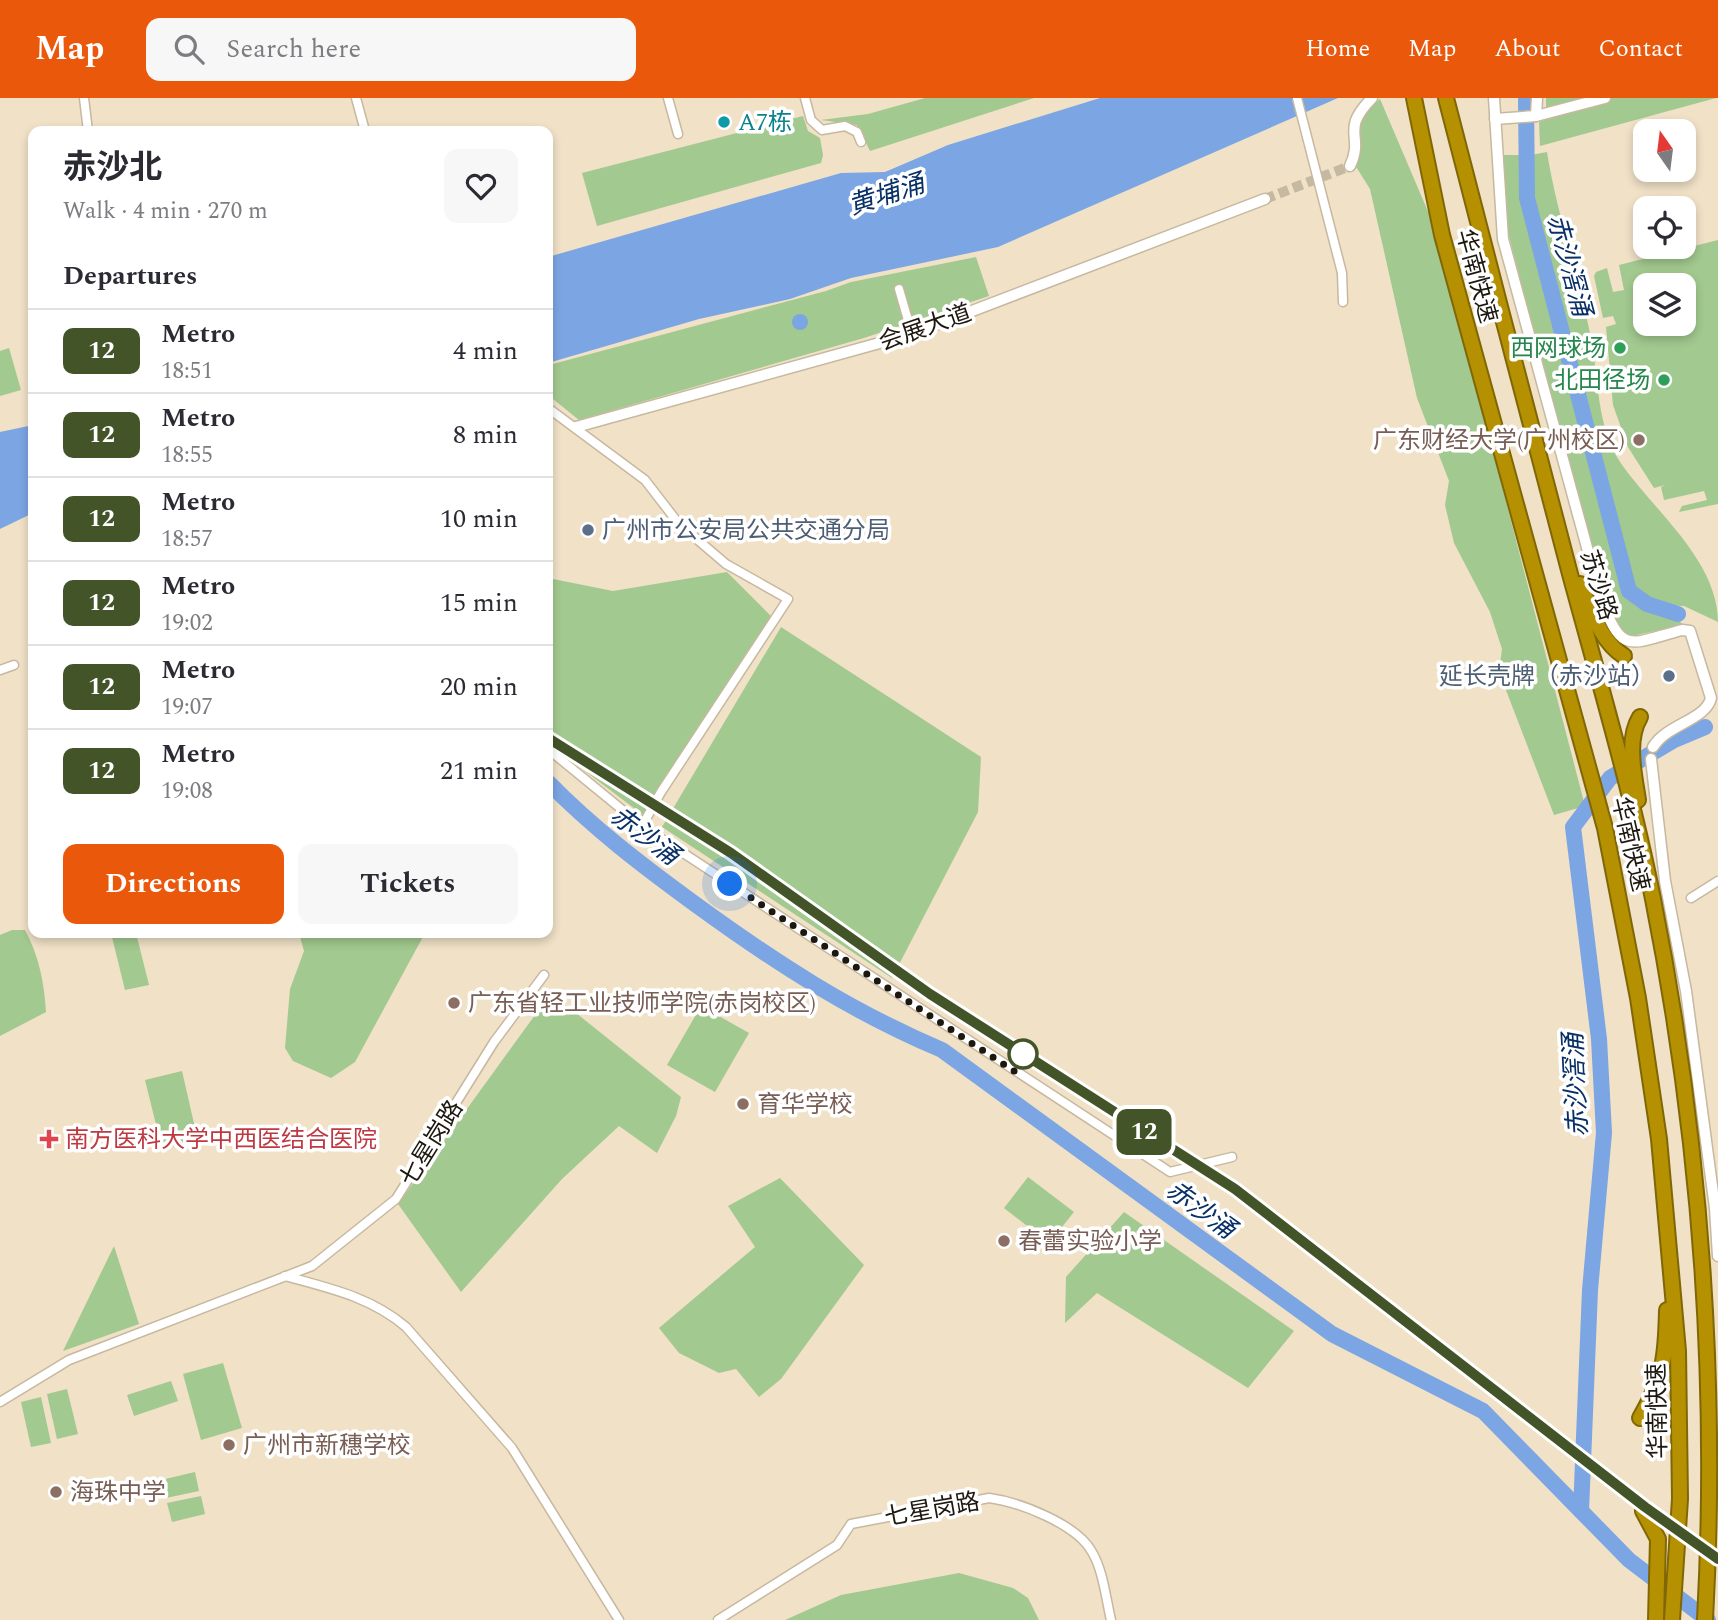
<!DOCTYPE html>
<meta charset="utf-8">
<style>
body{margin:0;font-family:Spectral,"Noto Sans SC",serif;background:#f7f7f7;color:#2b2b33;height:100vh;display:flex;flex-direction:column;font-size:26px;white-space:nowrap}
*{box-sizing:border-box;margin:0}
p{font-size:23px;color:#7c7c81}
.icon{flex:none;width:38px;height:38px;fill:none;stroke:currentColor;stroke-width:2;stroke-linecap:round;stroke-linejoin:round}
.map{position:relative;flex:1;overflow:hidden}
.drawer{position:absolute;left:28px;top:28px;width:525px;height:812px;display:flex;flex-direction:column;background:#fff;border-radius:14px;box-shadow:0 4px 10px #0003}
.drawer>*{flex:none}
.badge{padding:0 14px;border-radius:10px;font-size:24px;line-height:46px}
.needle{width:46px;rotate:346deg}
.buttons{position:absolute;left:1633px;top:21px;display:grid;gap:14px}
.buttons a{display:grid;place-items:center;width:63px;height:63px;border-radius:14px;background:#fff;box-shadow:0 4px 10px #0003;font-size:35px}
.you{position:absolute;width:35px;height:35px;margin:-18px;border:5px solid #fff;border-radius:50%;background:#1a73e8;box-shadow:0 0 0 10px #1a73e833}
.map>.badge{position:absolute;translate:-50% -50%;box-shadow:0 0 0 4px #fff}
h2{padding:0 35px;font-size:26px;line-height:63px}
.round{display:grid;place-items:center;flex:none;width:74px;height:74px;border-radius:14px;background:#f7f7f7}
.summary{display:flex;align-items:center;justify-content:space-between;height:119px;padding:0 35px}
h1{font-size:33px;font-weight:700;line-height:52px}
.button{display:flex;gap:14px;margin-top:auto;padding:14px 35px}
.button a{flex:1;height:80px;border-radius:14px;background:#ea580c;color:#fff;font-size:28px;font-weight:700;line-height:80px;text-align:center}
.button a+a{background:#f7f7f7;color:#2b2b33}
ul{padding:0;list-style:none}
li{display:flex;align-items:center;gap:21px;height:84px;padding:0 35px;border-top:2px solid #e1e1e2}
li div{flex:1}
li b{display:block;font-size:26px}
li em{font-style:normal}
li .badge{min-width:77px;font-weight:700;text-align:center}
header{display:flex;align-items:center;gap:42px;box-sizing:border-box;height:98px;padding:0 35px;background:#ea580c;color:#fff}
header strong{font-size:33px}
nav{display:flex;gap:38px;margin-inline-start:auto;font-size:24px}
.search{width:490px;height:63px;background:#f7f7f7;display:flex;align-items:center;gap:18px;box-sizing:border-box;padding:0 24px;border-radius:14px;color:#7c7c81;font-size:26px}
.map>svg:first-child{display:block}
.green{fill:#a2c98f;fill-rule:evenodd}
.water{fill:#7ba5e3}
.lines{fill:none;stroke-linecap:round;stroke-linejoin:round}
.river{stroke:#7ba5e3;stroke-width:16}
.tertiary-tunnel{stroke:#c6b9a2;stroke-width:10;stroke-dasharray:10 5;stroke-linecap:butt}
.minor-casing{stroke:#c7b8a0;stroke-width:11}
.tertiary-casing{stroke:#c7b8a0;stroke-width:13}
.motorway-casing{stroke:#806706;stroke-width:18}
.minor{stroke:#fff;stroke-width:8}
.tertiary{stroke:#fff;stroke-width:10}
.motorway{stroke:#b59101;stroke-width:14}
.minor-bridge-casing{stroke:#c7b8a0;stroke-width:11;stroke-linecap:butt}
.minor-bridge{stroke:#fff;stroke-width:8}
.line-casing{stroke:#fff;stroke-width:16}
.line{stroke:#435428;stroke-width:10}
.walk{stroke:#1d180f;stroke-width:7;stroke-dasharray:0 12.6}
.culture-dot{fill:#0f9aa8;stroke:#fff;stroke-width:2.5}
.leisure-dot{fill:#2e9e5b;stroke:#fff;stroke-width:2.5}
.education-dot{fill:#8d6e63;stroke:#fff;stroke-width:2.5}
.service-dot{fill:#5c6f8a;stroke:#fff;stroke-width:2.5}
.stop-dot{fill:#fff;stroke:#435428;stroke-width:3.5}
.health-dot{fill:#e0444e;stroke:#fff;stroke-width:2.5}
.labels{text-anchor:middle;stroke-width:7;stroke-linejoin:round;paint-order:stroke}
.culture-label{font-size:24px;fill:#0d838f;stroke:#fff;text-anchor:start}
.street-label{font-size:24px;fill:#1d180f;stroke:#fff}
.leisure-label{font-size:24px;fill:#27864d;stroke:#fff;text-anchor:end}
.education-label{font-size:24px;fill:#785e54;stroke:#fff;text-anchor:start}
.service-label{font-size:24px;fill:#4e5e75;stroke:#fff;text-anchor:start}
.health-label{font-size:24px;fill:#be3a42;stroke:#fff;text-anchor:start}
.water-label{font-size:26px;font-style:italic;fill:#083067;stroke:#fff}
</style>
<header>
<strong>Map</strong>
<div class="search"><svg class="icon" aria-label="search" viewBox="0 0 24 24"><circle cx="10" cy="10" r="6"/><path d="M15 15l6 6"/></svg>Search here</div>
<nav><a>Home</a><a>Map</a><a>About</a><a>Contact</a></nav>
</header>
<div class="map">
<svg width="1718" height="1522" viewBox="0 0 1718 1522">
<rect width="100%" height="100%" fill="#f0e1c7"/>
<g class="green">
<polygon points="925,0 1034,0 870,53 857,27 821,22 868,16"/>
<polygon points="1546,0 1588,0 1546,12"/>
<polygon points="1611,0 1716,0 1540,48 1539,24"/>
<polygon points="1380,1 1435,130 1585,708 1554,717 1499,574 1502,551 1490,514 1454,445 1445,407 1449,383 1417,300 1370,91 1355,67 1356,23"/>
<polygon points="803,18 808,33 820,40 823,57 821,65 597,128 582,75"/>
<path d="M1547,54C1557,117 1579,178 1591,240C1599,281 1596,327 1620,364C1652,411 1718,462 1718,524L1684,508L1661,507L1634,491L1534,100L1531,57Z"/>
<path d="M1502,57H1522L1527,123L1620,486C1642,525 1661,506 1684,527L1627,539L1619,533L1604,500L1504,119Z"/>
<path d="M1718,142V406L1679,414L1682,408L1707,402L1704,393L1664,402L1661,389L1665,387L1654,390L1628,349L1613,307L1606,229L1616,226L1613,218L1603,220L1594,178L1596,174L1607,170L1613,194L1624,192L1619,167ZM1645,187H1684V226H1645Z"/>
<polygon points="976,159 989,198 864,240 579,322 548,297 549,267 826,193 851,184"/>
<polygon points="9,250 21,292 0,298 0,253"/>
<polygon points="727,474 771,518 643,717 548,645 548,480 613,493"/>
<polygon points="781,529 981,659 978,714 892,880 662,729"/>
<path d="M12,832H25C39,858 44,884 46,914L0,938V837Z"/>
<polygon points="111,835 136,835 149,887 125,892"/>
<polygon points="299,835 425,835 355,964 331,980 293,963 285,950 290,891 304,853"/>
<polygon points="551,895 681,999 676,1018 657,1055 619,1028 562,1081 461,1194 398,1106"/>
<polygon points="701,908 749,935 715,994 667,967"/>
<polygon points="182,973 198,1043 162,1051 145,982"/>
<polygon points="1028,1079 1074,1114 1049,1145 1004,1110"/>
<polygon points="780,1080 864,1167 781,1281 759,1299 736,1271 719,1275 679,1255 659,1230 755,1149 728,1108"/>
<polygon points="1124,1114 1294,1233 1248,1290 1097,1195 1065,1225 1066,1179"/>
<polygon points="114,1148 139,1226 63,1253"/>
<polygon points="223,1265 242,1330 201,1342 183,1276"/>
<polygon points="171,1283 178,1303 134,1318 127,1297"/>
<polygon points="67,1291 78,1336 57,1341 47,1296"/>
<polygon points="41,1299 51,1345 31,1349 21,1304"/>
<polygon points="195,1374 199,1393 166,1400 161,1382"/>
<polygon points="201,1398 205,1416 172,1424 167,1405"/>
<polygon points="959,1475 1013,1490 1028,1500 1039,1522 785,1522 841,1497"/>
</g>
<g class="water">
<polygon points="1100,0 1338,0 998,149 851,180 790,201 699,221 548,265 548,159 841,75 885,74 948,47"/>
<circle cx="800" cy="224" r="8"/>
<polygon points="33,327 33,415 0,431 0,334"/>
</g>
<g class="lines">
<g class="river">
<polyline points="1526,0 1527,100 1629,493 1647,506 1678,516"/>
<path d="M548,684C593,730 643,768 695,806C776,865 850,913 942,952L1332,1236L1483,1313L1629,1462L1708,1522"/>
<polyline points="1581,1413 1590,1192 1604,1035 1599,941 1573,729 1610,680 1674,642 1705,629"/>
</g>
<polyline class="tertiary-tunnel" points="1265,101 1350,68"/>
<g class="minor-casing">
<g id="minor">
<polyline points="84,0 88,33"/>
<polyline points="356,0 365,33"/>
<polyline points="668,0 678,36"/>
<polyline points="805,0 811,22 822,32 845,28 857,34 861,44"/>
<polyline points="1342,175 1343,204"/>
<polyline points="899,191 912,236"/>
<polyline points="548,310 645,382 679,426 726,466 788,501 661,694 642,728"/>
<polyline points="0,572 14,567"/>
<polyline points="548,651 642,728 1170,1074 1232,1059"/>
<polyline points="1691,800 1718,783"/>
<path d="M285,1178C329,1190 371,1199 406,1229L512,1350L619,1522"/>
<polyline points="0,1304 69,1262 312,1168 396,1101 494,944 544,877"/>
<path d="M718,1522L837,1447L851,1426L989,1400C1019,1404 1077,1426 1092,1454C1103,1472 1106,1501 1111,1522"/>
</g>
</g>
<g class="tertiary-casing">
<g id="tertiary">
<path d="M1494,0L1503,141L1601,501C1623,558 1628,546 1682,532L1690,533L1711,600C1706,622 1667,626 1653,649"/>
<polyline points="1537,0 1536,18 1605,0"/>
<polyline points="1495,21 1536,18"/>
<path d="M1350,68C1365,36 1339,34 1372,0"/>
<polyline points="576,329 912,236 1265,101"/>
<polyline points="1651,661 1665,783 1686,893 1715,1110 1718,1158"/>
</g>
</g>
<g class="motorway-casing">
<g id="motorway">
<polyline points="1414,0 1442,137 1605,730 1638,900 1659,1041 1678,1253 1680,1401 1672,1522"/>
<path d="M1446,0C1487,159 1528,317 1570,476C1599,583 1631,691 1653,801C1700,1038 1718,1281 1705,1522"/>
<path d="M1580,486C1591,511 1600,543 1624,558"/>
<path d="M1638,702C1634,676 1626,642 1640,619"/>
<path d="M1640,1320C1664,1278 1666,1260 1667,1212"/>
<polyline points="1643,1413 1658,1441 1656,1522"/>
</g>
</g>
<use href="#minor" class="minor"/>
<use href="#tertiary" class="tertiary"/>
<use href="#motorway" class="motorway"/>
<g class="minor-bridge-casing">
<polyline id="minor-bridge" points="1297,0 1342,175"/>
</g>
<use href="#minor-bridge" class="minor-bridge"/>
</g>
<g class="lines">
<g class="line-casing">
<polyline id="line" points="548,640 731,755 930,896 1235,1091 1645,1409 1718,1461"/>
</g>
<use href="#line" class="line"/>
<polyline class="walk" points="730,786 1017,975 1023,956"/>
</g>
<circle class="culture-dot" cx="724" cy="24" r="7"/>
<g class="leisure-dot">
<circle cx="1620" cy="250" r="7"/>
<circle cx="1664" cy="282" r="7"/>
</g>
<g class="education-dot">
<circle cx="1639" cy="342" r="7"/>
<circle cx="454" cy="905" r="7"/>
<circle cx="743" cy="1006" r="7"/>
<circle cx="1004" cy="1143" r="7"/>
<circle cx="229" cy="1347" r="7"/>
<circle cx="56" cy="1394" r="7"/>
</g>
<g class="service-dot">
<circle cx="588" cy="432" r="7"/>
<circle cx="1669" cy="578" r="7"/>
</g>
<circle class="stop-dot" cx="1023" cy="956" r="14"/>
<path class="health-dot" d="M45.5 1030.5h7v7h7v7h-7v7h-7v-7h-7v-7h7z"/>
<g class="labels">
<g class="culture-label">
<text x="738" y="32">A7栋</text>
</g>
<g class="street-label">
<text transform="translate(1477 178) rotate(75)" y="8">华南快速</text>
<text transform="translate(925 229) rotate(-19)" y="8">会展大道</text>
<text transform="translate(1599 487) rotate(73)" y="8">苏沙路</text>
<text transform="translate(1631 746) rotate(77)" y="8">华南快速</text>
<text transform="translate(431 1045) rotate(-58)" y="8">七星岗路</text>
<text transform="translate(1657 1313) rotate(-91)" y="8">华南快速</text>
<text transform="translate(932 1411) rotate(-10)" y="8">七星岗路</text>
</g>
<g class="leisure-label">
<text x="1606" y="258">西网球场</text>
<text x="1650" y="290">北田径场</text>
</g>
<g class="education-label">
<text x="1625" y="350" text-anchor="end">广东财经大学(广州校区)</text>
<text x="468" y="913">广东省轻工业技师学院(赤岗校区)</text>
<text x="757" y="1014">育华学校</text>
<text x="1018" y="1151">春蕾实验小学</text>
<text x="243" y="1355">广州市新穗学校</text>
<text x="70" y="1402">海珠中学</text>
</g>
<g class="service-label">
<text x="602" y="440">广州市公安局公共交通分局</text>
<text x="1655" y="586" text-anchor="end">延长壳牌（赤沙站）</text>
</g>
<g class="health-label">
<text x="65" y="1049">南方医科大学中西医结合医院</text>
</g>
<g class="water-label">
<text transform="translate(886 96) rotate(-18)" y="9">黄埔涌</text>
<text transform="translate(1570 167) rotate(75)" y="9">赤沙滘涌</text>
<text transform="translate(645 737) rotate(37)" y="9">赤沙涌</text>
<text transform="translate(1575 987) rotate(-93)" y="9">赤沙滘涌</text>
<text transform="translate(1201 1111) rotate(36)" y="9">赤沙涌</text>
</g>
</g>
</svg>
<div class="buttons">
<a><svg class="needle" viewBox="-14 -14 28 28"><path d="M0-13l5 13h-10z" fill="#e53935"/><path d="M0 13l5-13h-10z" fill="#7c7c81"/></svg></a>
<a><svg class="icon" aria-label="locate" viewBox="0 0 24 24"><circle cx="12" cy="12" r="6"/><path d="M12 2v4M12 18v4M2 12h4M18 12h4"/></svg></a>
<a><svg class="icon" aria-label="layers" viewBox="0 0 24 24"><path d="M12 4l9 5-9 5-9-5zM3 14l9 5 9-5"/></svg></a>
</div>
<div class="you" style="left:730px;top:786px"></div>
<b class="badge" style="left:1144px;top:1034px;background:#435428;color:#fff">12</b>
<section class="drawer">
<div class="summary"><div><h1>赤沙北</h1><p>Walk · 4 min · 270 m</p></div><a class="round"><svg class="icon" aria-label="heart" viewBox="0 0 24 24"><path d="M12 20l-8-8c-3-5 5-10 8-4 3-6 11-1 8 4z"/></svg></a></div>
<h2>Departures</h2>
<ul>
<li><span class="badge" style="background:#435428;color:#fff">12</span><div><b>Metro</b><p>18:51</p></div><em>4 min</em></li>
<li><span class="badge" style="background:#435428;color:#fff">12</span><div><b>Metro</b><p>18:55</p></div><em>8 min</em></li>
<li><span class="badge" style="background:#435428;color:#fff">12</span><div><b>Metro</b><p>18:57</p></div><em>10 min</em></li>
<li><span class="badge" style="background:#435428;color:#fff">12</span><div><b>Metro</b><p>19:02</p></div><em>15 min</em></li>
<li><span class="badge" style="background:#435428;color:#fff">12</span><div><b>Metro</b><p>19:07</p></div><em>20 min</em></li>
<li><span class="badge" style="background:#435428;color:#fff">12</span><div><b>Metro</b><p>19:08</p></div><em>21 min</em></li>
</ul>
<div class="button"><a>Directions</a><a>Tickets</a></div>
</section>
</div>
